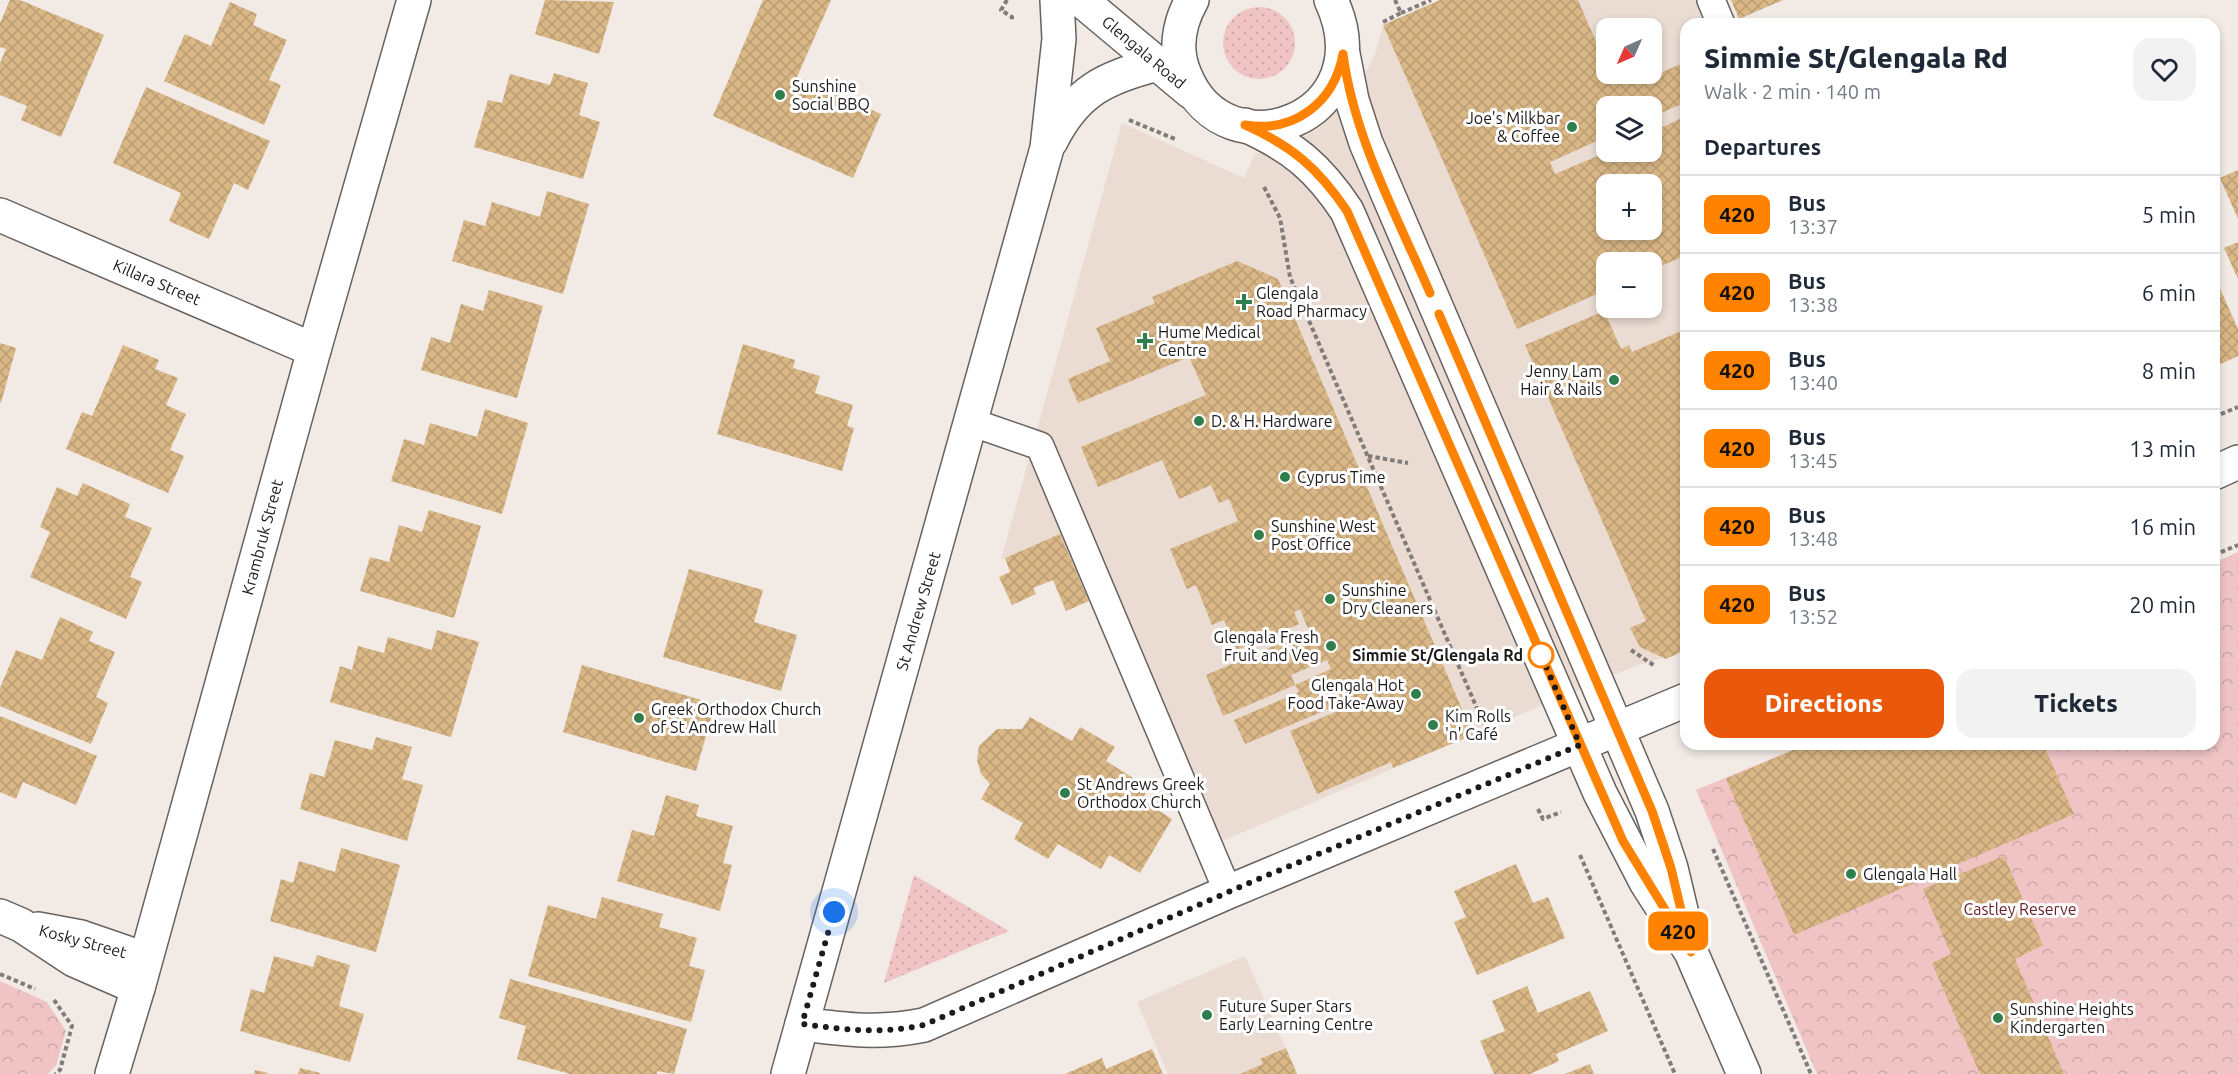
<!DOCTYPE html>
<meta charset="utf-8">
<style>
body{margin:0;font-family:Ubuntu,sans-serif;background:#f2f2f3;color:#1f2937;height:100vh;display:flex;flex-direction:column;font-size:22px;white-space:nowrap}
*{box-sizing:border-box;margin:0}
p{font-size:20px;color:#747a83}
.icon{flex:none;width:33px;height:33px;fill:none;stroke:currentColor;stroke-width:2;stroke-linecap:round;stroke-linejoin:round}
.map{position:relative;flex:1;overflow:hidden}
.sheet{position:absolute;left:1680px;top:18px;width:540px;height:732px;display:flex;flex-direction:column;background:#fff;border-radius:18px;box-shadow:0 3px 9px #0003}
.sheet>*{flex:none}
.badge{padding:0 12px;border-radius:9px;font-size:21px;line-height:39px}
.needle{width:39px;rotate:225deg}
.tools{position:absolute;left:1596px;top:18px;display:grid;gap:12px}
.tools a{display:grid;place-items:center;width:66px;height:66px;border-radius:12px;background:#fff;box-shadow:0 3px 9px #0003;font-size:30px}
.you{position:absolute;width:30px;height:30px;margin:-15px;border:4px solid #fff;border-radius:50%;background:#1a73e8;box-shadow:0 0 0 9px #1a73e833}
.map>.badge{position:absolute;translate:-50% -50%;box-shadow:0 0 0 3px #fff}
h2{padding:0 24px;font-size:22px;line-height:54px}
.round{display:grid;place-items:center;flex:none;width:63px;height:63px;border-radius:18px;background:#f2f2f3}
.summary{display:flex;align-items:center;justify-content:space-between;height:102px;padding:0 24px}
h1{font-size:28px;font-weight:800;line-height:45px}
.primary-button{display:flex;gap:12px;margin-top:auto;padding:12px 24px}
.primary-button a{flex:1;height:69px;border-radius:18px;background:#ea580c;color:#fff;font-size:24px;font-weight:800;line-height:69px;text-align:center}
.primary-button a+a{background:#f2f2f3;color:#1f2937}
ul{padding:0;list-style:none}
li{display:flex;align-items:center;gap:18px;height:78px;padding:0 24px;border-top:2px solid #e0e1e3}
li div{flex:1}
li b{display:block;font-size:22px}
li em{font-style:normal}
li .badge{min-width:66px;font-weight:700;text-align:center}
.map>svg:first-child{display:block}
.built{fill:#eadcd3;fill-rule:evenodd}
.park{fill:url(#park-crowns)}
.garden{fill:url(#garden-dots)}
.building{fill:url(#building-cross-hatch);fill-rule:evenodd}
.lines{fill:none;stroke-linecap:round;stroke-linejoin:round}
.service-casing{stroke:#68625e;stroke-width:30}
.minor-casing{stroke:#68625e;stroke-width:36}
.tertiary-casing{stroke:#68625e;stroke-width:36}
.path{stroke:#817c7a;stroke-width:4;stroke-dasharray:4.5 3;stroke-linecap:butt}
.service{stroke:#fff;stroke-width:27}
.minor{stroke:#fff;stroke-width:33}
.tertiary{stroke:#fff;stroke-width:33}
.line-casing{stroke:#fff;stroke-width:14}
.line{stroke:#ff8200;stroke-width:9}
.walk{stroke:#1d1a19;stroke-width:6;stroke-dasharray:0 10.8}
.poi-dot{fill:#317e4d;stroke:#fff;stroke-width:2}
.stop-dot{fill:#fff;stroke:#ff8200;stroke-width:3}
.labels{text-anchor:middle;stroke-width:6;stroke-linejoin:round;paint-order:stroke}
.street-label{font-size:16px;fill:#1d1a19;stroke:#fff}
.poi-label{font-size:16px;fill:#1d1a19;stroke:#fff;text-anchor:start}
.stop-label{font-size:16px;font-weight:bold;fill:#1d1a19;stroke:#fff;text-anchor:end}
.park-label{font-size:16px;fill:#681e28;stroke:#fff}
</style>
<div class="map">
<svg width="2238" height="1074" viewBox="0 0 2238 1074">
<defs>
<pattern id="park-crowns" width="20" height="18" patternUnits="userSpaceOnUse" patternTransform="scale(1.5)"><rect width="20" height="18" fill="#f0c4c5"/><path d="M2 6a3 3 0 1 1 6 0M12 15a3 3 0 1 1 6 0" fill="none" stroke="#cda8a9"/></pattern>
<pattern id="garden-dots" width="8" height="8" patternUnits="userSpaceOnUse" patternTransform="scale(1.5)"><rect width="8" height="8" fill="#f0c4c5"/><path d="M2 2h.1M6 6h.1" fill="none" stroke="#cda8a9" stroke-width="1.8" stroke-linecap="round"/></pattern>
<pattern id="building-cross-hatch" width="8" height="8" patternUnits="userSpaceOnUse" patternTransform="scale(1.5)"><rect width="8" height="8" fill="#dab786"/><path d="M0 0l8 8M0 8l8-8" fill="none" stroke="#bb9d73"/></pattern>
</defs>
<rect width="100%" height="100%" fill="#f1eae5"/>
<g class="built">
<path d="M1440,0H1724L1735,24H1686V650L1628,669L1196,852L1061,535L1001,560L1122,123L1244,178L1255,154L1278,149L1300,139L1320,127L1342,106L1361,82L1375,55L1383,25ZM1606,28H1652V74H1606ZM1606,106H1652V152H1606ZM1606,184H1652V230H1606ZM1606,262H1652V308H1606Z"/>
<polygon points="1245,956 1297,1074 1168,1074 1137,1002"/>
</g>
<g class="park">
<polygon points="2238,552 2238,1074 1817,1074 1696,790 1807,744 2214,744 2214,563"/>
<polygon points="0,981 47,1002 66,1031 56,1066 47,1074 0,1074"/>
</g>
<g class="garden">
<circle cx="1259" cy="43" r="36"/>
<polygon points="914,875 1009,931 884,983"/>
</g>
<g class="building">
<polygon points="10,0 20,0 104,35 61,137 21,120 27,106 0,95 0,63 6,49 0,47 0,23"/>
<polygon points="545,0 614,2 599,54 535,34"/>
<polygon points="763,0 831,0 797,77 881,114 853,178 713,116"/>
<path d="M1440,0H1578L1601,53L1606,51V74H1638L1641,81L1681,64L1686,77V102L1652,117V106H1606V137L1550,162L1555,174L1607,152H1652V132L1686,116V255L1652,270V262H1606V290L1517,329L1383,25ZM1606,184H1652V230H1606Z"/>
<polygon points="1731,0 1783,0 1739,19"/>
<polygon points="230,2 257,14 253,25 287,40 269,80 281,85 264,125 164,81 185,34 211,46"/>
<polygon points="554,73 588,83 579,115 600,122 583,179 474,147 488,100 502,103 510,74 550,85"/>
<polygon points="146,87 270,141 248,190 234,183 209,239 169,221 181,193 113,163"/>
<polygon points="2238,170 2238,219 2220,178"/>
<polygon points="547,191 589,204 563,294 452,261 464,220 485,226 492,202 540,217"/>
<polygon points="2238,242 2238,279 2224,248"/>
<path d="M1237,261L1278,279L1473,735L1393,768L1391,762L1317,794L1290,731L1338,711L1336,706L1245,744L1234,720L1299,692L1295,685L1223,716L1206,675L1309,631L1300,609L1294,612L1299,624L1237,650L1224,620L1212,625L1196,585L1187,589L1170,549L1238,521L1229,499L1219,503L1211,485L1179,499L1162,460L1098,487L1081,447L1206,395L1189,357L1078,403L1068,379L1110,361L1096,328L1155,303L1152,297ZM1327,660L1331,669L1295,685L1291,675Z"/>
<polygon points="2214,275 2238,329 2238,356 2214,367"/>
<polygon points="489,290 543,306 517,398 421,370 431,337 450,343 461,304 483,311"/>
<polygon points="1604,311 1621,349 1629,345 1632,352 1686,329 1686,650 1666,659 1640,647 1630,628 1646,621 1525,345"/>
<polygon points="0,343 16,348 1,403 0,402"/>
<polygon points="743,344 795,360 793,368 820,376 815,393 853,405 847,426 854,428 842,471 717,434"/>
<polygon points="123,345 159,360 155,369 178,378 166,405 186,414 170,450 184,456 168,493 66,449 82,412 92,416"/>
<polygon points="485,409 528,423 502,514 391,481 404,439 424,445 430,423 477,437"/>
<polygon points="83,483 130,504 125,517 152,528 130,577 142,582 126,619 30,577 50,532 40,527 57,487 77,496"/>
<polygon points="429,510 481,526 454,618 360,591 370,557 389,562 399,525 422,532"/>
<polygon points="1060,534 1089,601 1066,611 1053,580 1033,588 1036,594 1012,605 999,577 1010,572 1005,558"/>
<polygon points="689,569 763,590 754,622 797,635 781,691 663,657"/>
<polygon points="60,617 93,632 89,641 115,652 96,697 108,703 91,744 0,706 0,688 16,650 42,660"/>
<polygon points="437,630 479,642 451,737 330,702 340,666 352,670 358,646 384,653 388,637 432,650"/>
<polygon points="582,665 715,704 696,771 563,732"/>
<polygon points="0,716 97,756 76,805 23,782 16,799 0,792"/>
<polygon points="1030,717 1072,741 1080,727 1115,747 1106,761 1149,788 1142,800 1172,819 1140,873 1109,855 1101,869 1058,844 1048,859 1014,839 1023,823 981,799 990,784 981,774 977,760 979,746 997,729 1022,729"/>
<polygon points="376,737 412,747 402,779 423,785 407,841 300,809 310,773 324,777 335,740 372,750"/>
<polygon points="1807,744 2043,744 2074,814 1794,935 1726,779"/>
<polygon points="666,795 699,805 696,816 733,826 723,863 732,865 720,911 617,881 632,830 654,836"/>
<polygon points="341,848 400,865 376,952 270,921 281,879 293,883 299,861 335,872"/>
<polygon points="2004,856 2043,945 2015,959 2064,1074 1980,1074 1932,963 1951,954 1923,889"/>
<polygon points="1516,864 1533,903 1548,897 1565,938 1477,975 1454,922 1466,917 1454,891"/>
<polygon points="602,897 663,914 659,927 697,938 689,966 705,970 691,1022 528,976 548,905 596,919"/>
<polygon points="317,955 350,965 339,1006 364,1014 350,1062 240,1031 251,989 264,993 274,956 313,967"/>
<polygon points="510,979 687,1029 674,1074 657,1071 657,1074 570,1074 517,1059 526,1026 499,1018"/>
<polygon points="1527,986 1538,1013 1590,991 1608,1031 1556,1054 1559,1061 1530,1074 1494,1074 1480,1041 1505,1031 1492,1001"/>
<polygon points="1286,1048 1297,1074 1240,1074 1263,1064 1260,1059"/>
<polygon points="1152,1049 1163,1074 1065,1074 1102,1058 1106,1069"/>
<polygon points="1590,1064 1594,1074 1565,1074"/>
<polygon points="300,1068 320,1073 320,1074 298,1074"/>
<polygon points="255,1070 268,1073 268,1074 254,1074"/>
</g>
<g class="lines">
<g class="service-casing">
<g id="service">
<polyline points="1711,0 1721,24"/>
<polyline points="971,422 1040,446 1228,892"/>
</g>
</g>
<g class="minor-casing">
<g id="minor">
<path d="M1051,141C1076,91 1106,77 1158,64"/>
<polyline points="0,215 314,350"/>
<polyline points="2214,473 2238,462"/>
<polyline points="0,916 21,925 74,960 138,988"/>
<polyline points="38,929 81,937 145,959"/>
<path d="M802,1024C847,1030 880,1034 924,1025L1228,892L1686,700"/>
<polyline points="112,1074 138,988 314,350 414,0"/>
<polyline points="788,1074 1047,148 1059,39 1057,0"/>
</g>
</g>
<g class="tertiary-casing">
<g id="tertiary">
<polyline points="1081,0 1191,92"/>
<path d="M1192,0C1179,23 1174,50 1185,75C1226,177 1386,118 1331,0"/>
<polyline points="1343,54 1352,100 1366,143 1652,811 1671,868 1685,927"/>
<path d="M1245,125C1292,146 1318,167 1347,211L1600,793L1646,882L1691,952L1744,1074"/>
</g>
</g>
<g class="path">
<polyline points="1007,0 1001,10 1012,17 1012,21"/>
<polyline points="1401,13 1431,0"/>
<polyline points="1383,22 1401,13 1395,0"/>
<polyline points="1129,120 1175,139"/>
<polyline points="1264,187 1280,218 1290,277 1489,736"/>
<polyline points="2214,417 2238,407"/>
<polyline points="1368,456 1408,463"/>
<polyline points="2214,555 2238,545"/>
<polyline points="1631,650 1655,666"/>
<polyline points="1538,809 1543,819 1561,812"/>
<polyline points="1713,849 1811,1074"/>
<polyline points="1580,855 1675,1074"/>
<polyline points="0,974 35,989"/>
<polyline points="54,1000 72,1026 60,1070 55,1074"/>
</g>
<use href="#service" class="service"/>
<use href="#minor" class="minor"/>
<use href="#tertiary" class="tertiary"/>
</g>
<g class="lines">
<g class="line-casing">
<path id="line" d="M1430,293C1397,216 1354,138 1343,54C1334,103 1294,133 1245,125C1292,146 1318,168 1347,211L1623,841L1691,952L1671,868L1652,811L1439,314"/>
</g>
<use href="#line" class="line"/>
<path class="walk" d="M834,912L802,1024C847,1030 880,1034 924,1025L1249,883L1580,745L1541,655"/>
</g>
<g class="poi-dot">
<circle cx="780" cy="95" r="6"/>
<circle cx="1572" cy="127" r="6"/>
<path d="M1241 293h6v6h6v6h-6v6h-6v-6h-6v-6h6z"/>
<path d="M1142 332h6v6h6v6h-6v6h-6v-6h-6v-6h6z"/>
<circle cx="1614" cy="380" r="6"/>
<circle cx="1199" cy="421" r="6"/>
<circle cx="1285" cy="477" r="6"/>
<circle cx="1259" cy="535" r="6"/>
<circle cx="1330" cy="599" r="6"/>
<circle cx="1331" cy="646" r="6"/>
<circle cx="1416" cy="694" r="6"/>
<circle cx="639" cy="718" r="6"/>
<circle cx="1433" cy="725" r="6"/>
<circle cx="1065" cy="793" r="6"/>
<circle cx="1851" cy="874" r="6"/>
<circle cx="1207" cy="1015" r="6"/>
<circle cx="1998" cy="1018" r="6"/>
</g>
<circle class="stop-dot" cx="1541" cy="655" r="12"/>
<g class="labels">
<g class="street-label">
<text transform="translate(1144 52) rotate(40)" y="6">Glengala Road</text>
<text transform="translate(157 282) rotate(23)" y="6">Killara Street</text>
<text transform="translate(262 537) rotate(-75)" y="6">Krambruk Street</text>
<text transform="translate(918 611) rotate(-74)" y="6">St Andrew Street</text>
<text transform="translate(83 941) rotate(15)" y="6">Kosky Street</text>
</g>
<g class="poi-label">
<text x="792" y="92">Sunshine<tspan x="792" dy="18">Social BBQ</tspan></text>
<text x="1560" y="124" text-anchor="end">Joe's Milkbar<tspan x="1560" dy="18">&amp; Coffee</tspan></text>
<text x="1256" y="299">Glengala<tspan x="1256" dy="18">Road Pharmacy</tspan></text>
<text x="1158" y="338">Hume Medical<tspan x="1158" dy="18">Centre</tspan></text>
<text x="1602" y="377" text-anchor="end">Jenny Lam<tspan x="1602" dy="18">Hair &amp; Nails</tspan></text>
<text x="1211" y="427">D. &amp; H. Hardware</text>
<text x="1297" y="483">Cyprus Time</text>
<text x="1271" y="532">Sunshine West<tspan x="1271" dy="18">Post Office</tspan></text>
<text x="1342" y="596">Sunshine<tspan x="1342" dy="18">Dry Cleaners</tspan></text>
<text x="1319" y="643" text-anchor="end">Glengala Fresh<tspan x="1319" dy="18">Fruit and Veg</tspan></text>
<text x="1404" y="691" text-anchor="end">Glengala Hot<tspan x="1404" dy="18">Food Take-Away</tspan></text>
<text x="651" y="715">Greek Orthodox Church<tspan x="651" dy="18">of St Andrew Hall</tspan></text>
<text x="1445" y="722">Kim Rolls<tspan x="1445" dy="18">'n' Café</tspan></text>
<text x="1077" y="790">St Andrews Greek<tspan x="1077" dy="18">Orthodox Church</tspan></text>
<text x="1863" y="880">Glengala Hall</text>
<text x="1219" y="1012">Future Super Stars<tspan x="1219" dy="18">Early Learning Centre</tspan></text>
<text x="2010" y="1015">Sunshine Heights<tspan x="2010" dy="18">Kindergarten</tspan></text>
</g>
<g class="stop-label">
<text x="1523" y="661">Simmie St/Glengala Rd</text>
</g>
<g class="park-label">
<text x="2020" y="915">Castley Reserve</text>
</g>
</g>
</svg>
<div class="tools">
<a><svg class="needle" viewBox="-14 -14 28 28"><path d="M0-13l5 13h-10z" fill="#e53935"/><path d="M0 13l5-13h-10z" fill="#747a83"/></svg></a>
<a><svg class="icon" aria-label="layers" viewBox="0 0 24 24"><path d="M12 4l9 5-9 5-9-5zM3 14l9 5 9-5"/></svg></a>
<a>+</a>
<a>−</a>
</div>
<div class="you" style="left:834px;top:912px"></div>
<b class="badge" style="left:1678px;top:931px;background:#ff8200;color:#111">420</b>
<section class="sheet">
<div class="summary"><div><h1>Simmie St/Glengala Rd</h1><p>Walk · 2 min · 140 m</p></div><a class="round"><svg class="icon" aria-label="heart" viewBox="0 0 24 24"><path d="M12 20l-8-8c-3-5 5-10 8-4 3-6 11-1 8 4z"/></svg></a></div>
<h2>Departures</h2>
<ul>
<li><span class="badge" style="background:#ff8200;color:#111">420</span><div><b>Bus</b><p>13:37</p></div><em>5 min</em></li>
<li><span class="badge" style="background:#ff8200;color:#111">420</span><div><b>Bus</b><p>13:38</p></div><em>6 min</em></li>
<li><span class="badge" style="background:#ff8200;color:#111">420</span><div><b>Bus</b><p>13:40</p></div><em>8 min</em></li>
<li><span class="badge" style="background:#ff8200;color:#111">420</span><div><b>Bus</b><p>13:45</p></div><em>13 min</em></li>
<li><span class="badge" style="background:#ff8200;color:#111">420</span><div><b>Bus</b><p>13:48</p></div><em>16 min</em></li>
<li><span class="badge" style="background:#ff8200;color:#111">420</span><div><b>Bus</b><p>13:52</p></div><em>20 min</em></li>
</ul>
<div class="primary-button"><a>Directions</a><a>Tickets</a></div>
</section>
</div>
